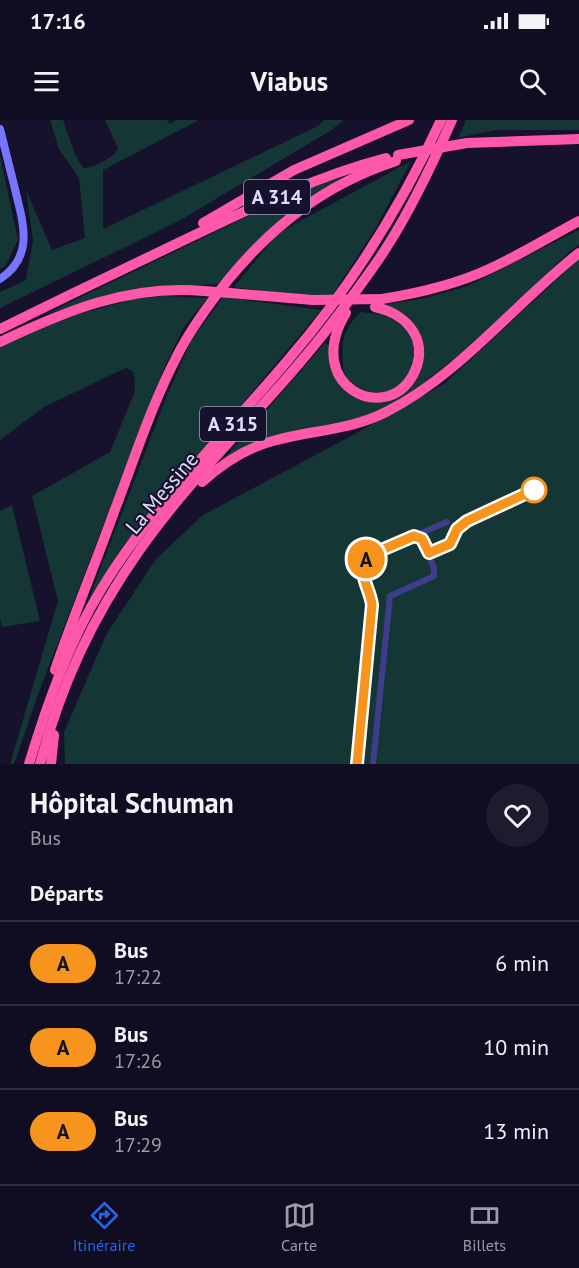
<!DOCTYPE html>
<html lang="fr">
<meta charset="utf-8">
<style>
body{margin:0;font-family:"PT Sans",sans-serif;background:#1e1b2f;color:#f1f3f6;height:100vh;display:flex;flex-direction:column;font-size:22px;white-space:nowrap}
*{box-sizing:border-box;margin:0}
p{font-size:20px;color:#9c9ca5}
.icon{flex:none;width:33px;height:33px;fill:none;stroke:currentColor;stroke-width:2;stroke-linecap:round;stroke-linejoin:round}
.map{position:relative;height:644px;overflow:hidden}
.details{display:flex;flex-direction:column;background:#100d22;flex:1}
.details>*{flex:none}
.badge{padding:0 12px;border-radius:20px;font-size:21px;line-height:39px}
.map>.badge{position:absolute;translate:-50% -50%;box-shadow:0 0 0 3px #fff}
h2{padding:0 30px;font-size:22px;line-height:54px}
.round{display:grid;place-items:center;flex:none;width:63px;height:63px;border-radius:32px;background:#1e1b2f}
.summary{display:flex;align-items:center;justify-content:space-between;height:102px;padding:0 30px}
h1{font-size:28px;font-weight:600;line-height:45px}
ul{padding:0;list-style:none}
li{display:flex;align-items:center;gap:18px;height:84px;padding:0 30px;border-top:2px solid #302d40}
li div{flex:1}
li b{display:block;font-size:22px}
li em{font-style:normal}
li .badge{min-width:66px;font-weight:700;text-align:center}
.status{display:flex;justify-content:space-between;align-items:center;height:42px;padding:0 30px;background:#100d22;direction:ltr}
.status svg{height:16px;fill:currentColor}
header{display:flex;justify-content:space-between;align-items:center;height:78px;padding:0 30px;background:#100d22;font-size:27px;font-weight:600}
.dock{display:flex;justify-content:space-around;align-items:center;height:84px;border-top:2px solid #302d40;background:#100d22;font-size:16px;color:#9c9ca5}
.dock a{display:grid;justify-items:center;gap:3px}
.dock .current{color:#2563eb}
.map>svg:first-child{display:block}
.green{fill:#143735}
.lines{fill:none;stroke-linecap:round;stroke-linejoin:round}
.street{stroke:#3f3c8c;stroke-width:6}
.secondary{stroke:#7774ff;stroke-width:8}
.highway{stroke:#ff58a9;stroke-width:10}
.highway-bridge{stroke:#ff58a9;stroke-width:10}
.line-casing{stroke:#fff;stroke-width:14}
.line{stroke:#f7941d;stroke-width:9}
.stop-dot{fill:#fff;stroke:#f7941d;stroke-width:3}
.labels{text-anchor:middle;stroke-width:4.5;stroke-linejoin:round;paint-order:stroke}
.shield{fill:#16112d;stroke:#a4a0c0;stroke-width:1.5}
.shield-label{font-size:20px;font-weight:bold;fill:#e1ddff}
.street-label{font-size:21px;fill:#e1ddff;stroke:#16112d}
</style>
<div class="status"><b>17:16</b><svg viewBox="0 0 49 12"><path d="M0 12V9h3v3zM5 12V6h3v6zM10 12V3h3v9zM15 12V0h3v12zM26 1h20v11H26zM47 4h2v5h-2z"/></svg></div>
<header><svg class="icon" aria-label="menu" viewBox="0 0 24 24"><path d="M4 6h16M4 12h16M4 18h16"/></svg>Viabus<svg class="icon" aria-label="search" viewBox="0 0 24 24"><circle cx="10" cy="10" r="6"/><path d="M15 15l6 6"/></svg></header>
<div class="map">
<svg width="579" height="644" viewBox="0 0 579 644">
<rect width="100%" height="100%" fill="#16112d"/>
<g class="green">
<path d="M50,0H63L75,34L83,48C94,48 113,38 118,29L105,0H167L170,4L176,0H199L103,50V109L318,6L324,0H344L330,11L179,101L0,188V172L26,160L33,121L26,70L52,130L85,118L79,58L59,29Z"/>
<polygon points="466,0 579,0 579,10 496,10 458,18"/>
<polygon points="0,35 18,120 6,145 0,149"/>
<polygon points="411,41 377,106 332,176 299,176 234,167 278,113"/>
<polygon points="344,57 294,85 218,164 149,168 106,175 44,195 275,83 310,68"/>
<path d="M579,110V125L569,132L475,223L414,270L380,291L224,339L325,223L331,226C334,236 342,266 349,273C368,289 408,278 418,256C422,246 420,230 421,219L382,185L426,178L468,166Z"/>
<polygon points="579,139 579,644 65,644 64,612 107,513 156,439 203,395 351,316 444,264"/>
<polygon points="163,176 207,178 183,209 165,246 40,569 14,644 10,644 58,481 32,376 110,332 135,271 134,253 127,248 117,252 44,287 0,320 0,228 53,201 134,179"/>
<polygon points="223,177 321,190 122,427 87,484 167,275 191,221"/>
<path d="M360,192C368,193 379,193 387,197C443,220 404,293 358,267C350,262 343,257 343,247C341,221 342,212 360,192Z"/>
<polygon points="12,385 40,501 2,507 0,499 0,391"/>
</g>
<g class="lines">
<g class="street">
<path d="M357,644L372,485C370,467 353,450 370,435L447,402"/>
<polyline points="373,644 390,476 434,456 434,448 422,419 413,416"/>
</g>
<path class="secondary" d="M0,9C5,29 10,49 15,69C23,103 35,136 0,159"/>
<g class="highway">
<polyline points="467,23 579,19"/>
<polyline points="203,103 294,50 409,0"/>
<polyline points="230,173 313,180"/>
<path d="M382,179C419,173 455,165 489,149C520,135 549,117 579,101"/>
<path d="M346,193C302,265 385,306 413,255C419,244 421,231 417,219C410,201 393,191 375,187"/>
<path d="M0,209C59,180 119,151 178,123C245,91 313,57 386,38"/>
<path d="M0,222C65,191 130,164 204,171"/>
<path d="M202,362C220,346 240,332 263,324C304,310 347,312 386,292C461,254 514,184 579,133"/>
<path d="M55,550C73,497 95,445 114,392C134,340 151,286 177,236C191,208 209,184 228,160C274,104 326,64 396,41"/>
<path d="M29,644C47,584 69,522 102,468C153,384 225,315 288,240C351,167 401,87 441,0"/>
<path d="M40,644C61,565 92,498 139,431C197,348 274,280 335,199C353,175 372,151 388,125C413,86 433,43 452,0"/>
<polyline points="51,644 54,615"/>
</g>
<g class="highway-bridge">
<polyline points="398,35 467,23"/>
<polyline points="204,171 230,173"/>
<polyline points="313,180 382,179"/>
</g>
</g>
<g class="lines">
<g class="line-casing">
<path id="line" d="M357,644L372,485C370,467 354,450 370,435L414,416L422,419L429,433L450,424L457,409L467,401L538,368"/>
</g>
<use href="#line" class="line"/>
</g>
<circle class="stop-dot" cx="534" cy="370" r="12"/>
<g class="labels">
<g class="shield">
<rect x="244" y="60" width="66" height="34" rx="4.5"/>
<rect x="200" y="287" width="66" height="34" rx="4.5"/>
</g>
<g class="shield-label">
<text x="277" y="84">A 314</text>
<text x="233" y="311">A 315</text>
</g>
<g class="street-label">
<text transform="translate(162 373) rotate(-50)" y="7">La Messine</text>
</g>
</g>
</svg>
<b class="badge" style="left:366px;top:439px;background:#f7941d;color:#111">A</b>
</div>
<section class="details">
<div class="summary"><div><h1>Hôpital Schuman</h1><p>Bus</p></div><a class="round"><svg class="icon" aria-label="heart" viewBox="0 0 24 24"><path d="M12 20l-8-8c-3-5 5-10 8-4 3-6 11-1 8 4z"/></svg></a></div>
<h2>Départs</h2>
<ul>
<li><span class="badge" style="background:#f7941d;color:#111">A</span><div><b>Bus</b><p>17:22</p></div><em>6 min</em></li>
<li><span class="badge" style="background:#f7941d;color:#111">A</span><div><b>Bus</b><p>17:26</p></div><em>10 min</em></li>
<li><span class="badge" style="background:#f7941d;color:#111">A</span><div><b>Bus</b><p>17:29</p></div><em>13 min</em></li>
</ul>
</section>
<nav class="dock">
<a class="current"><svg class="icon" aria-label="directions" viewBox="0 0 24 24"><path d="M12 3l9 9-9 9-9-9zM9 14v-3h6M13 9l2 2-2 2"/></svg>Itinéraire</a>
<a><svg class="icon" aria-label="map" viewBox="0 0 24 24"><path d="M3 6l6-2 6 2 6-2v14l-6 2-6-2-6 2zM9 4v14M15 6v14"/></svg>Carte</a>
<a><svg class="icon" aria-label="tickets" viewBox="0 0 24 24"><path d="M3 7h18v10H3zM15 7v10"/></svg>Billets</a>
</nav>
